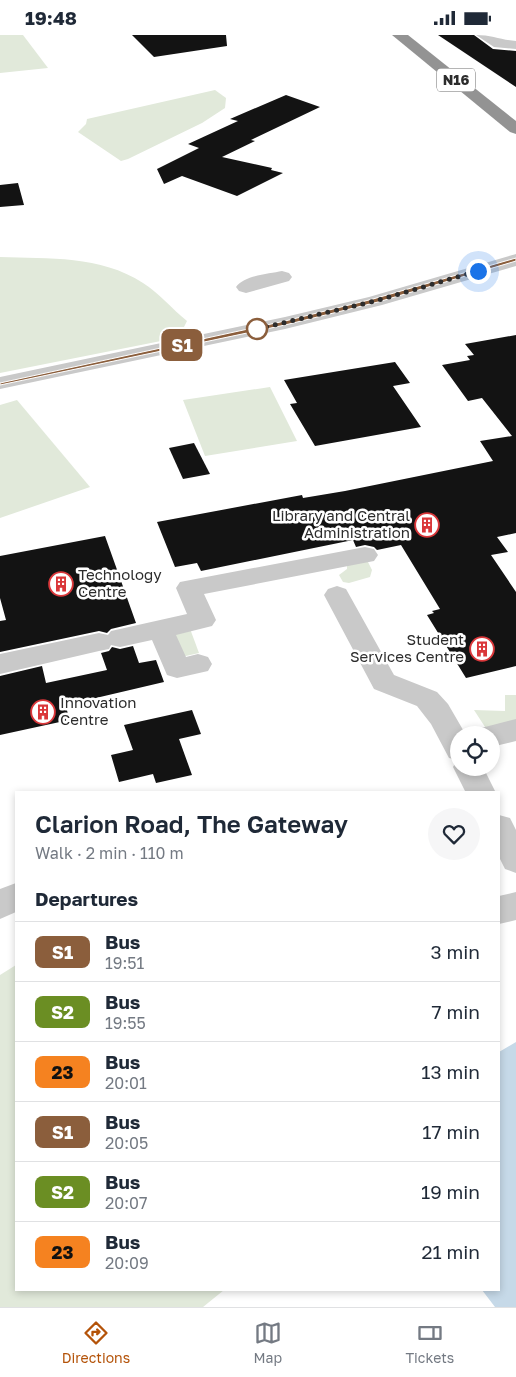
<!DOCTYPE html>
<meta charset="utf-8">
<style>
body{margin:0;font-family:"Golos Text",sans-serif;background:#f6f6f7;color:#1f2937;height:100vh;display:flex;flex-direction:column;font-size:19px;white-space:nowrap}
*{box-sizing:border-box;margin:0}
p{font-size:16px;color:#747a83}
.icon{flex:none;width:28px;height:28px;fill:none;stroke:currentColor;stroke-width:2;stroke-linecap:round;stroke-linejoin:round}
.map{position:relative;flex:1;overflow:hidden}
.sheet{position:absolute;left:15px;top:756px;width:485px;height:500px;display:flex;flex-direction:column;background:#fff;border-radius:0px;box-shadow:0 2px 8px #0003}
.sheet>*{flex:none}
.badge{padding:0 10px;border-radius:8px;font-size:18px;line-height:32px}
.tools{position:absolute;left:450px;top:691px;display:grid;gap:10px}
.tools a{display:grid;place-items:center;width:50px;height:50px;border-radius:50%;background:#fff;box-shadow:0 2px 8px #0003;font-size:25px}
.you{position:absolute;width:25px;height:25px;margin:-12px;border:4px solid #fff;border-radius:50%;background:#1a73e8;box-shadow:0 0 0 8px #1a73e833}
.map>.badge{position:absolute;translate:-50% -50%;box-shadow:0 0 0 2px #fff}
h2{padding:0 20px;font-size:19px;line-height:45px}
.round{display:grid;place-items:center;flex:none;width:52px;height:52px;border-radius:26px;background:#f6f6f7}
.headline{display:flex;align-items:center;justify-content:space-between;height:85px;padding:0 20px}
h1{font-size:24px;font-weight:600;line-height:38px}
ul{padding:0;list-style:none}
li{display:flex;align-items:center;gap:15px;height:60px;padding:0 20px;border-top:1px solid #e0e1e3}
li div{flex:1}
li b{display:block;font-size:19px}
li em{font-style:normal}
li .badge{min-width:55px;font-weight:700;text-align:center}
.status{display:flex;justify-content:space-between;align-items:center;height:35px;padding:0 25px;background:#fff;direction:ltr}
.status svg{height:14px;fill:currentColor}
.menu{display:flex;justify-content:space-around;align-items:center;height:70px;border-top:1px solid #e0e1e3;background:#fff;font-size:14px;color:#747a83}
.menu a{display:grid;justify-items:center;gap:2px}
.menu .on{color:#b45309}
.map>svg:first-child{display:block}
.green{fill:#e1e9da}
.water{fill:#c6d9e8}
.building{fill:#131313}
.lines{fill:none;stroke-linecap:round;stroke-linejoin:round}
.minor{fill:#c9c9c9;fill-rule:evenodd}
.highway{fill:#939393;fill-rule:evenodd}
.line{fill:#8b5e3c;stroke:#fff}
.walk{stroke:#2c2c2c;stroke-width:5;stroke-dasharray:0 9}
.stop-dot{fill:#fff;stroke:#8b5e3c;stroke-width:2.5}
.labels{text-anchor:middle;stroke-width:5;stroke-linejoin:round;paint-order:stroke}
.shield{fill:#fff;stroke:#6b6b6b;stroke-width:1}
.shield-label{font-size:14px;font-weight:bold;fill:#2c2c2c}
.poi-label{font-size:15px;fill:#2c2c2c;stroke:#fff;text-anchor:end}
</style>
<div class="status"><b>19:48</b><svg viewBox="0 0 49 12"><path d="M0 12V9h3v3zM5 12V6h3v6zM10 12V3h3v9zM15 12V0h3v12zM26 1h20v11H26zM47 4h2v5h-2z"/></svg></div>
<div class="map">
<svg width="516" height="1272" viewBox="0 0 516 1272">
<rect width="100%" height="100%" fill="#fff"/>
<g class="green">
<polygon points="0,0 23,0 48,33 0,38"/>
<polygon points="215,55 226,63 225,73 202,88 128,124 121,126 78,97 86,89 87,84"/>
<path d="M0,222C49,224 100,220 143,248C159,258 172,274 187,286L183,294L166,305L0,338Z"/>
<polygon points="270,352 297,406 205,421 183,365"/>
<polygon points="17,365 90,452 0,483 0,370"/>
<polygon points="365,521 372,535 370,542 349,548 343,547 339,540 347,534 347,529"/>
<polygon points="189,591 199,618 177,623 168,596"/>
<polygon points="505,660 516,660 516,687 487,695 474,675 505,676"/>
<polygon points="16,930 16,1255 224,1255 203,1272 0,1272 0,940"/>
</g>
<polygon class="water" points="516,1007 516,1272 495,1272 482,1255 499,1255 499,1017"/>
<g class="building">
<polygon points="132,0 226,0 227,11 154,22"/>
<polygon points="438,0 474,0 493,14 516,16 516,52"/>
<polygon points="286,60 320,72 251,105 255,106 222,122 272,133 271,135 283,138 237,161 182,141 164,149 157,134 199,113 188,109 238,86 230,84"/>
<polygon points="18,148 24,170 0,172 0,150"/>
<polygon points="516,300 516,498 497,502 508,517 491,520 516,557 516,631 466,643 427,580 434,578 432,576 440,574 401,510 377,515 374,512 365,510 356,512 353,505 201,536 197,528 175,532 157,487 302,460 303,463 345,456 493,426 480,406 512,401 482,363 468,366 442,330 470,325 467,321 474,320 465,309"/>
<polygon points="395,327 410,348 393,351 421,392 315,411 290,369 297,368 284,345"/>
<polygon points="194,408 210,439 183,444 169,413"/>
<polygon points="105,501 136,588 111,594 107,598 99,596 0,617 0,586 6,585 0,563 0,521"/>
<polygon points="133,611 139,628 156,625 164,647 66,670 69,685 0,700 0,641 42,631 46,648 107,635 101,618 109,616 112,612 120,614"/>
<polygon points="192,675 201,699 179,704 192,740 156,748 153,739 119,747 111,720 133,715 124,690"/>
</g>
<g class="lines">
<g class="minor">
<path d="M476,0C492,0 501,5 516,6V14L494,12Z"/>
<polygon points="516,219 516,231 382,270 285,294 0,354 0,342 285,282 369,262"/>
<path d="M282,236L289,238L292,242L289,246L246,258L239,256L236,252C244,240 269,239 282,236Z"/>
<polygon points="365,512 374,514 378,520 374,526 204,559 216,585 212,591 176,600 186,622 198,619 208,622 212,629 208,636 177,643 167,640 152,605 120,612 111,610 109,614 99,616 0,639 0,619 99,598 108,600 111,596 120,594 187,579 176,553 180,547"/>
<polygon points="337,551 346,554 394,640 437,657 448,669 466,700 459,700 459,732 483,732 496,758 466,758 453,732 457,725 449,723 431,689 417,671 374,654 324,560 328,554"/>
<polygon points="516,684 516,706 491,712 491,700 477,700 481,693"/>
<polygon points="499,780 510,783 516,795 516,838 505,834 499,822"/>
<polygon points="16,848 16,877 0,884 0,854"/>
<polygon points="516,857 516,885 499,889 499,861"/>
</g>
<polygon class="highway" points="392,0 408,0 516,86 516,99 510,97"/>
</g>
<polygon class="line" points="516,223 516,226 378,267 285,290 0,350 0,348 285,286 373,264"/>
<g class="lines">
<polyline class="walk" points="257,294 253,295 375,266 478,236"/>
</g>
<defs>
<g id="building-ring" transform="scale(1.25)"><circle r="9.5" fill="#fff" stroke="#da373a" stroke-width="1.5"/><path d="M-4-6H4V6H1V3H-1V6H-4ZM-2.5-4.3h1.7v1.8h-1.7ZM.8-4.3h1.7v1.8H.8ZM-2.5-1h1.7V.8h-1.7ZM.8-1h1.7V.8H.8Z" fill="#da373a"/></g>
</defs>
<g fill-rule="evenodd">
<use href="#building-ring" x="427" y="490"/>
<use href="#building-ring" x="61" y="549"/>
<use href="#building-ring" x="482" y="614"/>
<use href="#building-ring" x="43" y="677"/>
</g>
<circle class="stop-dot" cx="257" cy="294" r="10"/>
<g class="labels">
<rect class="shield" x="437" y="33.5" width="38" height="23" rx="4"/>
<g class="shield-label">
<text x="456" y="50">N16</text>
</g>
<g class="poi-label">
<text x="410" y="486">Library and Central<tspan x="410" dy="17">Administration</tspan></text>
<text x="78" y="545" text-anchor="start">Technology<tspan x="78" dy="17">Centre</tspan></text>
<text x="464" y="610">Student<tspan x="464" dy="17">Services Centre</tspan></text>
<text x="60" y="673" text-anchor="start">Innovation<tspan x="60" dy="17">Centre</tspan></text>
</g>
</g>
</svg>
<div class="tools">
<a><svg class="icon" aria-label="locate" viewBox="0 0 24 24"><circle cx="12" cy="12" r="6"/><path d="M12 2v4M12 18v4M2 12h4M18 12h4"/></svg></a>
</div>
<div class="you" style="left:478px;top:236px"></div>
<b class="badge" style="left:182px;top:310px;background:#8b5e3c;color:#fff">S1</b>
<section class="sheet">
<div class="headline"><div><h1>Clarion Road, The Gateway</h1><p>Walk · 2 min · 110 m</p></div><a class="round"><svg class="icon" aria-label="heart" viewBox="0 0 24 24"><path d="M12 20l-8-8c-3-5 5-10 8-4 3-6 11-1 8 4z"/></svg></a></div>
<h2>Departures</h2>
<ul>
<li><span class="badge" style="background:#8b5e3c;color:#fff">S1</span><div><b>Bus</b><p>19:51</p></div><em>3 min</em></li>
<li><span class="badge" style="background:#6b8e23;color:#fff">S2</span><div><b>Bus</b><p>19:55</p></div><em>7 min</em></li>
<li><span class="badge" style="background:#f58220;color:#111">23</span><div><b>Bus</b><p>20:01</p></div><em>13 min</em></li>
<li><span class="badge" style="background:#8b5e3c;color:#fff">S1</span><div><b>Bus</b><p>20:05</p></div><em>17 min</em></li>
<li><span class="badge" style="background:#6b8e23;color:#fff">S2</span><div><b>Bus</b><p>20:07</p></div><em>19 min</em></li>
<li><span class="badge" style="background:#f58220;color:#111">23</span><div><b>Bus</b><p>20:09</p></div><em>21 min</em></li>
</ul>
</section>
</div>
<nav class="menu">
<a class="on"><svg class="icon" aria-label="directions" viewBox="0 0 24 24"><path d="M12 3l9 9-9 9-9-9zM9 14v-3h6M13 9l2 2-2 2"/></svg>Directions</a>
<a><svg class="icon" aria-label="map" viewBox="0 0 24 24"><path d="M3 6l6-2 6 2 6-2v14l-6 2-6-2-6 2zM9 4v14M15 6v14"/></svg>Map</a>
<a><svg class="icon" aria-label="tickets" viewBox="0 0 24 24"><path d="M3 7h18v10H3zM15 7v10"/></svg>Tickets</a>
</nav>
